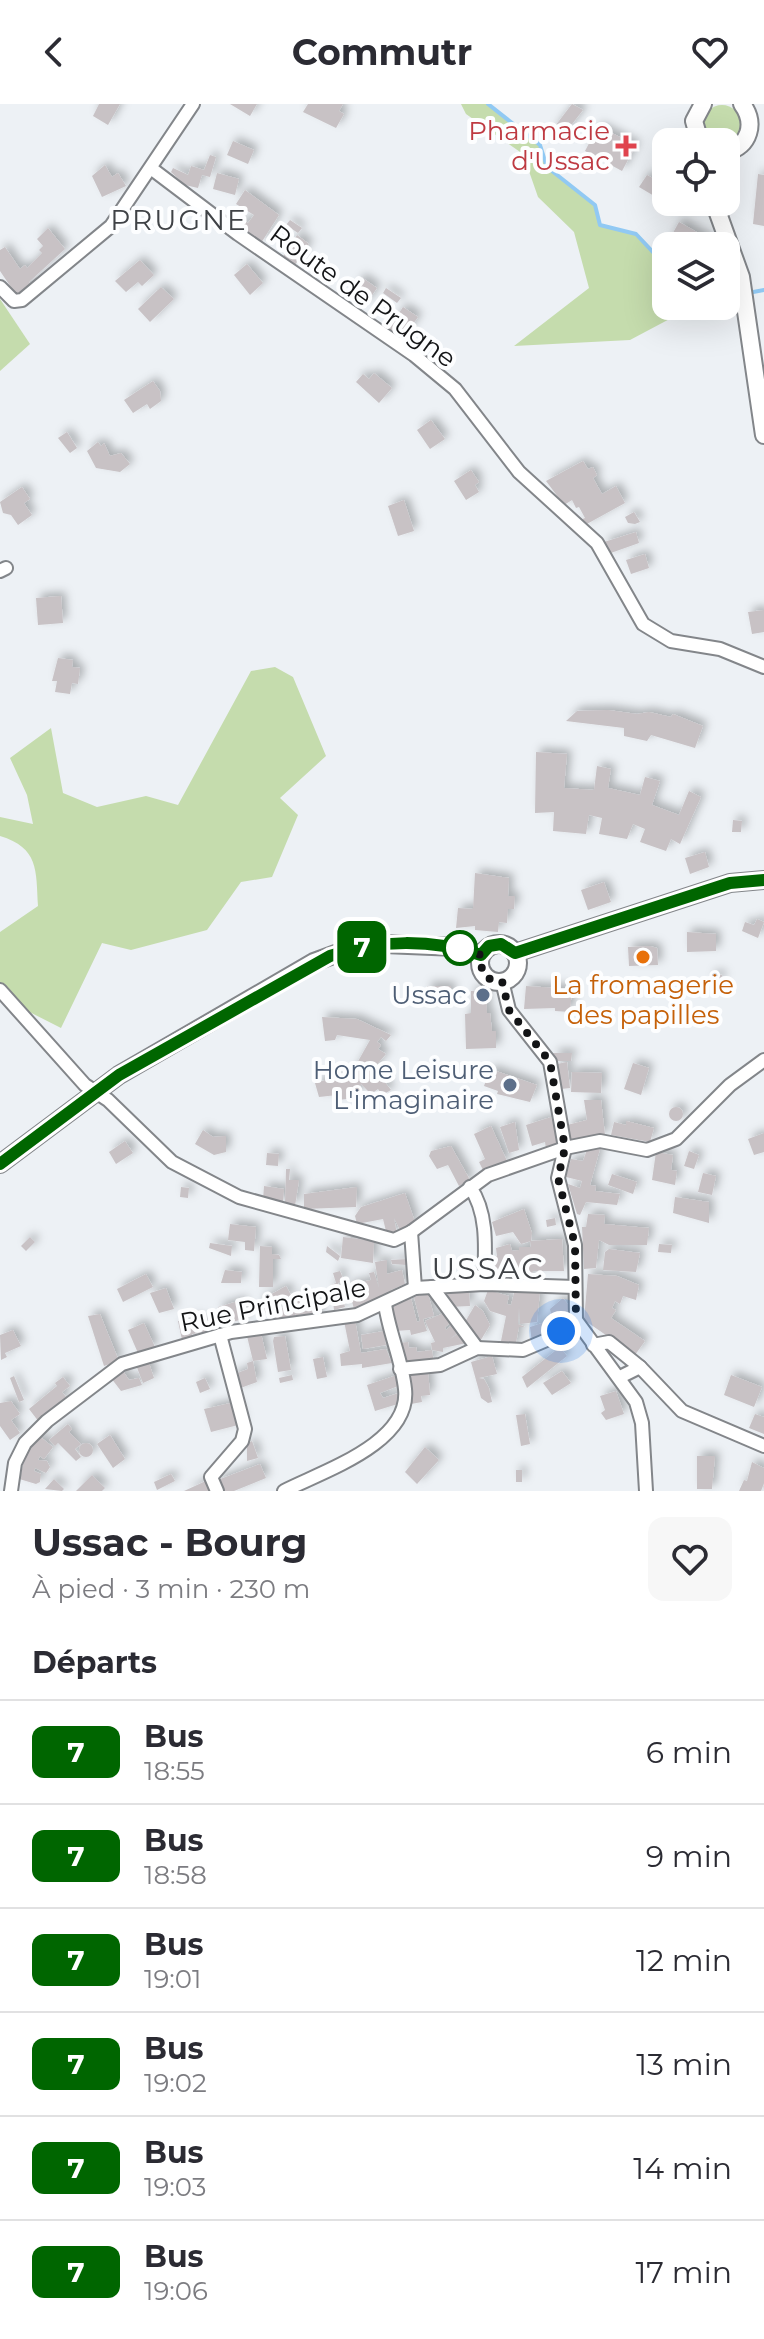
<!DOCTYPE html>
<html lang="fr">
<meta charset="utf-8">
<style>
body{margin:0;font-family:Montserrat,sans-serif;background:#f7f7f7;color:#2b2b33;height:100vh;display:flex;flex-direction:column;font-size:30px;white-space:nowrap}
*{box-sizing:border-box;margin:0}
p{font-size:26px;color:#7c7c81}
.icon{flex:none;width:44px;height:44px;fill:none;stroke:currentColor;stroke-width:2;stroke-linecap:round;stroke-linejoin:round}
.map{position:relative;height:1387px;overflow:hidden}
.sheet{display:flex;flex-direction:column;background:#fff;flex:1}
.sheet>*{flex:none}
.badge{padding:0 16px;border-radius:12px;font-size:28px;line-height:52px}
.fabs{position:absolute;left:652px;top:24px;display:grid;gap:16px}
.fabs a{display:grid;place-items:center;width:88px;height:88px;border-radius:16px;background:#fff;box-shadow:0 8px 32px #0002;font-size:40px}
.you{position:absolute;width:40px;height:40px;margin:-20px;border:6px solid #fff;border-radius:50%;background:#1a73e8;box-shadow:0 0 0 12px #1a73e833}
.map>.badge{position:absolute;translate:-50% -50%;box-shadow:0 0 0 4px #fff}
h2{padding:0 32px;font-size:30px;line-height:72px}
.round{display:grid;place-items:center;flex:none;width:84px;height:84px;border-radius:16px;background:#f7f7f7}
.overview{display:flex;align-items:center;justify-content:space-between;height:136px;padding:0 32px}
h1{font-size:38px;font-weight:700;line-height:60px}
ul{padding:0;list-style:none}
li{display:flex;align-items:center;gap:24px;height:104px;padding:0 32px;border-top:2px solid #e1e1e2}
li div{flex:1}
li b{display:block;font-size:30px}
li em{font-style:normal}
li .badge{min-width:88px;font-weight:700;text-align:center}
header{display:flex;justify-content:space-between;align-items:center;height:104px;padding:0 32px;background:#fff;font-size:36px;font-weight:700}
.map>svg:first-child{display:block}
.green{fill:#c5dcad}
.lines{fill:none;stroke-linecap:round;stroke-linejoin:round}
.stream{stroke:#91c9f3;stroke-width:4}
.building{fill:#c8c2c5;filter:url(#shadow)}
.street-casing{stroke:#83868a;stroke-width:16}
.secondary-casing{stroke:#83868a;stroke-width:20}
.street{stroke:#fff;stroke-width:12}
.secondary{stroke:#fff;stroke-width:16}
.line-casing{stroke:#fff;stroke-width:18}
.line{stroke:#060;stroke-width:12}
.walk{stroke:#131416;stroke-width:8;stroke-dasharray:0 14.4}
.health-dot{fill:#e0444e;stroke:#fdfeff;stroke-width:3}
.stop-dot{fill:#fff;stroke:#060;stroke-width:4}
.food-dot{fill:#e8710a;stroke:#fdfeff;stroke-width:3}
.service-dot{fill:#5c6f8a;stroke:#fdfeff;stroke-width:3}
.labels{text-anchor:middle;stroke-width:8;stroke-linejoin:round;paint-order:stroke}
.health-label{font-size:26px;fill:#be3a42;stroke:#fdfeff;text-anchor:end}
.street-label{font-size:26px;fill:#131416;stroke:#fdfeff}
.food-label{font-size:26px;fill:#c56008;stroke:#fdfeff}
.service-label{font-size:26px;fill:#4e5e75;stroke:#fdfeff;text-anchor:end}
.neighbourhood-label{font-size:28px;letter-spacing:2px;fill:#3f4246;stroke:#fdfeff}
.quarter-label{font-size:30px;letter-spacing:2px;fill:#3f4246;stroke:#fdfeff}
</style>
<header><svg class="icon" aria-label="back" viewBox="0 0 24 24"><path d="M15 5l-7 7 7 7"/></svg>Commutr<svg class="icon" aria-label="heart" viewBox="0 0 24 24"><path d="M12 20l-8-8c-3-5 5-10 8-4 3-6 11-1 8 4z"/></svg></header>
<div class="map">
<svg width="764" height="1387" viewBox="0 0 764 1387">
<defs>
<filter id="shadow"><feDropShadow dx="4.5" dy="-4.5" stdDeviation="4" flood-color="#0004"/></filter>
</defs>
<rect width="100%" height="100%" fill="#edf1f5"/>
<g class="green">
<polygon points="461,0 488,0 540,41 547,63 595,101 600,121 636,130 666,162 666,202 694,202 630,236 514,242 589,184 574,128 538,93 523,50 466,10"/>
<circle cx="722" cy="20" r="19"/>
<polygon points="0,195 30,240 0,267"/>
<path d="M275,563L293,573L326,652L280,694L298,711L272,773L241,778L207,826L131,846L102,839L61,924L0,893V828L38,802C36,766 39,744 0,732V713L33,720L27,691L10,654L51,624L63,689L97,703L146,692L178,701L251,567Z"/>
</g>
<g class="lines">
<g class="stream">
<polyline points="488,0 540,41 547,63 595,101 600,121 636,130 666,162"/>
<polyline points="748,189 764,186"/>
<polyline points="726,193 739,190"/>
</g>
</g>
<g class="building">
<polygon points="99,0 120,0 108,21 93,12"/>
<polygon points="230,0 257,0 250,12"/>
<polygon points="308,0 343,0 339,7 344,10 336,24 303,8"/>
<polygon points="572,0 583,6 562,33 552,26"/>
<polygon points="598,22 636,41 622,67 585,47"/>
<polygon points="233,37 254,46 248,60 227,51"/>
<polygon points="210,51 216,53 210,73 202,71 198,84 185,81 171,68 173,64 188,71 191,62 204,66"/>
<polygon points="105,61 112,73 118,69 126,82 102,93 92,72"/>
<polygon points="217,69 239,75 235,91 213,85"/>
<polygon points="758,70 764,71 764,122 753,120"/>
<polygon points="647,71 666,81 666,99 639,83"/>
<polygon points="245,86 279,111 261,139 237,124 243,115 248,119 254,111 236,100"/>
<polygon points="290,116 302,124 298,129 286,121"/>
<polygon points="679,118 711,136 708,142 679,142 669,136"/>
<polygon points="48,124 65,145 29,178 32,181 17,192 0,167 0,146 5,143 20,165 25,161 27,164 42,149 39,146 43,142 37,135"/>
<polygon points="297,131 309,140 295,161 282,154"/>
<polygon points="140,156 154,171 142,182 138,178 126,188 115,177"/>
<polygon points="247,160 263,179 250,191 234,171"/>
<polygon points="361,173 377,184 366,200 351,190"/>
<polygon points="161,183 174,195 150,218 138,205"/>
<polygon points="386,184 401,194 397,199 383,189"/>
<polygon points="403,203 418,213 401,237 387,227"/>
<polygon points="374,269 392,284 379,299 356,278 363,270 369,275"/>
<polygon points="153,277 160,287 161,297 150,305 147,300 133,309 124,296"/>
<polygon points="431,316 445,335 430,345 417,326"/>
<polygon points="67,328 77,344 70,349 58,334"/>
<polygon points="98,338 101,342 104,339 110,352 121,349 130,360 120,368 96,364 87,347"/>
<polygon points="583,357 588,365 593,363 597,371 593,374 602,390 616,382 625,399 585,421 580,416 585,414 579,403 576,404 572,396 564,401 546,377"/>
<polygon points="471,366 479,378 475,381 479,388 466,396 454,377"/>
<polygon points="22,383 30,395 24,399 32,411 18,421 11,411 3,409 0,398"/>
<polygon points="404,396 414,427 398,432 388,402"/>
<polygon points="634,408 640,418 635,420 628,419 625,413"/>
<polygon points="636,428 639,439 608,450 604,438"/>
<polygon points="645,450 649,464 631,470 626,456"/>
<polygon points="61,492 63,519 38,521 36,494"/>
<polygon points="764,506 764,528 752,530 748,508"/>
<polygon points="58,554 73,556 72,563 80,564 78,580 72,579 70,590 55,588 57,577 52,577"/>
<polygon points="608,606 637,610 649,608 671,613 673,610 703,622 695,644 651,631 647,637 624,632 624,624 566,617 577,607"/>
<polygon points="536,648 567,650 564,684 594,686 597,662 611,665 608,684 640,691 645,673 660,677 652,701 679,711 689,687 701,693 680,740 671,735 666,747 640,738 645,725 633,720 627,735 599,730 602,714 589,711 586,730 553,727 554,708 535,709"/>
<polygon points="733,716 742,717 741,728 732,728"/>
<polygon points="705,748 709,763 690,770 685,754"/>
<polygon points="475,769 509,774 508,792 515,792 514,805 508,805 507,819 499,818 498,828 475,826 475,822 456,824 458,804 473,805"/>
<polygon points="604,778 611,798 588,806 581,786"/>
<polygon points="757,815 764,818 758,834 742,827 745,818 754,821"/>
<polygon points="687,828 716,830 716,847 687,848"/>
<polygon points="650,842 657,844 658,861 629,862 628,843"/>
<polygon points="711,870 722,871 721,878 710,877"/>
<rect x="427" y="882" width="24" height="17"/>
<polygon points="526,882 572,885 570,908 555,907 555,904 524,905"/>
<polygon points="486,886 487,909 490,909 492,927 496,927 496,944 466,945 465,910 471,909 471,887"/>
<polygon points="322,913 357,915 391,931 386,937 381,933 377,938 381,941 378,945 386,950 374,964 391,986 382,991 378,985 371,990 361,980 358,990 347,991 347,995 337,996 337,991 319,993 315,979 329,975 347,977 370,936 337,931 335,936 325,937"/>
<polygon points="553,949 572,949 571,957 556,957"/>
<polygon points="567,958 570,984 561,985 557,960"/>
<polygon points="633,959 649,964 641,991 624,985"/>
<polygon points="490,965 537,981 530,998 497,990 498,987 484,982"/>
<polygon points="572,968 602,969 601,989 571,988"/>
<polygon points="584,996 601,996 605,1031 570,1038 567,1021 587,1016"/>
<circle cx="676" cy="1010" r="7"/>
<polygon points="551,1013 559,1041 546,1045 545,1038 532,1042 526,1021"/>
<polygon points="626,1017 654,1024 650,1038 611,1031 614,1018 626,1021"/>
<polygon points="515,1018 519,1046 509,1049 500,1023"/>
<polygon points="491,1022 507,1057 484,1068 479,1058 485,1055 474,1030"/>
<polygon points="203,1026 213,1033 226,1032 226,1048 214,1051 195,1040"/>
<polygon points="764,1029 764,1048 754,1051 748,1035"/>
<polygon points="125,1037 133,1049 116,1060 109,1048"/>
<polygon points="451,1042 470,1076 459,1082 448,1061 437,1065 429,1052 431,1047"/>
<polygon points="588,1043 600,1045 590,1081 596,1082 595,1087 620,1090 617,1101 586,1098 580,1111 577,1110 568,1080 580,1084 582,1077 566,1073 571,1055 583,1057"/>
<polygon points="689,1047 699,1051 694,1065 684,1062"/>
<polygon points="656,1048 673,1051 671,1066 677,1067 675,1081 652,1076"/>
<polygon points="267,1049 279,1050 278,1062 266,1061"/>
<polygon points="286,1065 290,1065 289,1076 299,1076 295,1102 285,1100"/>
<polygon points="703,1069 716,1072 712,1091 698,1088"/>
<polygon points="612,1070 637,1078 633,1090 608,1081"/>
<polygon points="264,1082 284,1085 283,1099 263,1096"/>
<polygon points="181,1083 189,1084 188,1094 180,1093"/>
<polygon points="357,1083 356,1103 304,1105 304,1090"/>
<polygon points="405,1089 415,1118 401,1128 394,1114 397,1130 387,1131 383,1115 357,1120 355,1112 361,1103"/>
<polygon points="675,1093 709,1098 709,1119 673,1109"/>
<polygon points="524,1105 532,1129 531,1137 521,1140 513,1128 496,1132 492,1118"/>
<polygon points="588,1110 605,1111 604,1120 649,1124 647,1141 609,1141 599,1136 596,1164 584,1165 582,1123 586,1123"/>
<polygon points="555,1114 556,1121 547,1123 546,1116"/>
<polygon points="230,1120 256,1123 254,1147 245,1146 245,1138 228,1136"/>
<polygon points="30,1133 35,1138 26,1147 21,1142"/>
<polygon points="343,1133 374,1137 373,1159 341,1154"/>
<polygon points="562,1135 564,1167 533,1167 531,1173 520,1175 498,1173 493,1155 497,1152 496,1144 510,1140 512,1147 519,1146 519,1143 531,1143 530,1137"/>
<polygon points="210,1139 232,1142 231,1152 209,1144"/>
<polygon points="659,1140 672,1141 671,1149 658,1148"/>
<polygon points="260,1142 272,1143 272,1150 279,1151 281,1155 273,1155 273,1183 259,1183"/>
<polygon points="327,1142 340,1152 338,1157 326,1148"/>
<polygon points="609,1145 640,1149 636,1168 603,1166 605,1148"/>
<polygon points="406,1155 406,1161 392,1160 391,1156"/>
<polygon points="387,1156 387,1170 402,1166 405,1180 391,1186 393,1191 355,1208 347,1181 371,1176 369,1169 374,1168 379,1184 375,1158"/>
<polygon points="225,1166 242,1168 241,1179 221,1179"/>
<polygon points="340,1167 344,1177 338,1179 345,1203 334,1206 331,1181 336,1179 333,1169"/>
<polygon points="146,1170 153,1183 123,1198 117,1185"/>
<polygon points="588,1170 617,1172 639,1181 636,1196 623,1192 620,1200 615,1197 612,1204 616,1206 611,1214 645,1237 635,1251 584,1216"/>
<polygon points="286,1182 291,1191 262,1211 259,1197"/>
<polygon points="166,1184 174,1205 159,1209 150,1189"/>
<polygon points="515,1185 540,1187 537,1218 520,1220 519,1203 518,1220 525,1223 519,1223 515,1244 500,1242 506,1212 490,1207 484,1197 488,1186 509,1192 507,1200 511,1201"/>
<polygon points="469,1187 470,1202 448,1203 448,1188"/>
<polygon points="428,1189 434,1212 423,1215 427,1227 411,1231 410,1226 395,1227 392,1201 411,1194 417,1218 420,1217 414,1193"/>
<polygon points="294,1194 301,1194 302,1204 319,1202 320,1215 297,1217 295,1205 296,1217 273,1219 276,1205 295,1201"/>
<polygon points="563,1194 571,1204 567,1207 571,1213 532,1239 530,1223 542,1219 551,1210 550,1205"/>
<polygon points="242,1196 247,1214 221,1221 218,1203"/>
<polygon points="475,1201 483,1207 490,1221 479,1239 465,1218"/>
<polygon points="446,1208 453,1217 445,1223 446,1226 454,1219 460,1226 450,1235 461,1228 467,1239 443,1244 443,1248 432,1246 434,1259 403,1259 397,1239 408,1238 409,1244 416,1243 417,1248 432,1246 431,1239 435,1238 425,1217"/>
<polygon points="100,1210 119,1257 104,1262 88,1212"/>
<polygon points="199,1214 199,1218 212,1216 214,1227 192,1230 193,1234 182,1236 178,1217"/>
<polygon points="355,1216 361,1249 386,1245 392,1259 362,1264 362,1260 341,1262 340,1250 350,1247 344,1217"/>
<polygon points="144,1219 155,1243 138,1249 128,1226"/>
<polygon points="260,1225 267,1255 253,1257 257,1278 235,1286 232,1271 248,1265 247,1259 253,1257 246,1228"/>
<polygon points="13,1226 21,1242 5,1249 7,1253 1,1256 0,1231"/>
<polygon points="384,1227 386,1241 363,1245 361,1231"/>
<polygon points="285,1232 291,1266 278,1268 273,1237 274,1233"/>
<polygon points="560,1243 567,1252 527,1284 522,1273"/>
<polygon points="492,1252 497,1270 479,1274 484,1275 489,1284 492,1298 488,1299 481,1294 471,1258"/>
<polygon points="323,1253 327,1273 317,1275 313,1255"/>
<polygon points="148,1256 154,1274 143,1279 136,1261"/>
<polygon points="121,1264 129,1276 139,1274 142,1281 121,1287 108,1270"/>
<polygon points="428,1266 430,1291 421,1292 422,1298 411,1300 409,1268"/>
<polygon points="562,1267 571,1279 552,1291 543,1279"/>
<polygon points="292,1271 293,1276 280,1279 279,1274"/>
<polygon points="397,1271 401,1281 380,1289 383,1294 402,1288 401,1299 375,1307 367,1281"/>
<polygon points="731,1271 762,1283 754,1303 724,1291"/>
<polygon points="14,1272 24,1296 19,1298 10,1274"/>
<polygon points="63,1273 70,1282 62,1288 66,1293 39,1318 29,1305 57,1282 55,1279"/>
<polygon points="205,1274 210,1285 200,1289 196,1278"/>
<polygon points="616,1287 624,1310 606,1316 601,1309 605,1306 600,1292"/>
<polygon points="11,1297 20,1310 11,1316 20,1329 10,1336 0,1322 0,1299"/>
<polygon points="235,1298 242,1320 211,1328 204,1305"/>
<polygon points="525,1310 530,1340 521,1342 516,1311"/>
<polygon points="755,1310 764,1313 764,1330 749,1324"/>
<polygon points="68,1320 72,1325 69,1328 81,1340 75,1345 81,1353 76,1357 58,1339 55,1342 49,1336"/>
<polygon points="38,1331 53,1343 44,1355 40,1352 38,1356 47,1357 50,1363 46,1369 35,1364 34,1367 41,1370 40,1378 36,1380 16,1374 16,1370 21,1370 26,1347"/>
<polygon points="110,1331 125,1355 113,1364 97,1340"/>
<polygon points="252,1337 258,1354 247,1357 247,1340"/>
<circle cx="86" cy="1346" r="7"/>
<polygon points="425,1343 439,1356 417,1380 405,1368"/>
<polygon points="697,1352 715,1352 712,1385 697,1385"/>
<polygon points="752,1358 764,1364 764,1379 761,1387 739,1387 744,1376 747,1377"/>
<polygon points="260,1360 266,1374 234,1387 221,1387 215,1377"/>
<rect x="516" y="1366" width="6" height="12"/>
<polygon points="171,1370 175,1377 157,1386 154,1378"/>
<polygon points="92,1371 105,1384 102,1387 76,1387"/>
<polygon points="54,1375 64,1385 62,1387 45,1385"/>
<polygon points="208,1376 211,1387 184,1387"/>
</g>
<g class="lines">
<g class="street-casing">
<g id="street">
<polyline points="152,65 238,130 414,251 455,285 519,368 597,439 643,520 671,537 720,545 764,563"/>
<polyline points="0,183 14,197 22,196 111,122 193,0"/>
<polyline points="0,467 6,464"/>
<polyline points="502,877 509,906 550,958 565,1044 600,1037 647,1046 676,1035 730,981 764,956"/>
<polyline points="0,886 85,981 108,996 172,1058 239,1093 394,1136 411,1128 488,1071 565,1044 558,1074 575,1141 576,1216 636,1298 642,1319 646,1387"/>
<path d="M470,1083C489,1110 485,1148 484,1180"/>
<polyline points="411,1128 415,1184"/>
<polyline points="432,1183 477,1244"/>
<polyline points="593,1241 609,1238 640,1263 620,1273"/>
<polyline points="640,1263 682,1307 764,1342"/>
<polyline points="400,1265 440,1261 477,1244 523,1246 549,1235 576,1216"/>
<polyline points="11,1387 15,1359 25,1339 47,1317 122,1260 231,1228 357,1211 415,1184 484,1180 575,1183"/>
<polyline points="217,1387 211,1373 242,1337 245,1325 220,1231"/>
<path d="M284,1387C323,1367 411,1339 405,1285C402,1256 389,1229 385,1200"/>
</g>
</g>
<g class="secondary-casing">
<g id="secondary">
<polyline points="700,38 694,17 703,0"/>
<path d="M726,48C750,42 756,19 742,0"/>
<polyline points="714,98 741,173 764,331"/>
<circle cx="499" cy="859" r="19"/>
<polyline points="515,849 730,779 764,776"/>
<polyline points="0,1060 119,971 314,858 352,844 384,840 456,843 481,851"/>
</g>
</g>
<use href="#street" class="street"/>
<use href="#secondary" class="secondary"/>
</g>
<g class="lines">
<g class="line-casing">
<path id="line" d="M0,1060L119,971L330,852C379,835 432,835 481,851L489,842L501,840L515,849L730,779L764,776"/>
</g>
<use href="#line" class="line"/>
<polyline class="walk" points="460,844 456,843 481,851 482,868 491,876 502,877 509,906 550,958 565,1044 558,1074 575,1141 576,1216 561,1227"/>
</g>
<path class="health-dot" d="M622 30h8v8h8v8h-8v8h-8v-8h-8v-8h8z"/>
<circle class="stop-dot" cx="460" cy="844" r="16"/>
<circle class="food-dot" cx="643" cy="853" r="8"/>
<g class="service-dot">
<circle cx="483" cy="891" r="8"/>
<circle cx="510" cy="981" r="8"/>
</g>
<g class="labels">
<g class="health-label">
<text x="610" y="36">Pharmacie<tspan x="610" dy="30">d'Ussac</tspan></text>
</g>
<g class="street-label">
<text transform="translate(363 192) rotate(36)" y="9">Route de Prugne</text>
<text transform="translate(273 1201) rotate(-11)" y="9">Rue Principale</text>
</g>
<g class="food-label">
<text x="643" y="890">La fromagerie<tspan x="643" dy="30">des papilles</tspan></text>
</g>
<g class="service-label">
<text x="467" y="900">Ussac</text>
<text x="494" y="975">Home Leisure<tspan x="494" dy="30">L'imaginaire</tspan></text>
</g>
<g class="neighbourhood-label">
<text x="179" y="126">PRUGNE</text>
</g>
<g class="quarter-label">
<text x="488" y="1175">USSAC</text>
</g>
</g>
</svg>
<div class="fabs">
<a><svg class="icon" aria-label="locate" viewBox="0 0 24 24"><circle cx="12" cy="12" r="6"/><path d="M12 2v4M12 18v4M2 12h4M18 12h4"/></svg></a>
<a><svg class="icon" aria-label="layers" viewBox="0 0 24 24"><path d="M12 4l9 5-9 5-9-5zM3 14l9 5 9-5"/></svg></a>
</div>
<div class="you" style="left:561px;top:1227px"></div>
<b class="badge" style="left:362px;top:843px;background:#060;color:#fff">7</b>
</div>
<section class="sheet">
<div class="overview"><div><h1>Ussac - Bourg</h1><p>À pied · 3 min · 230 m</p></div><a class="round"><svg class="icon" aria-label="heart" viewBox="0 0 24 24"><path d="M12 20l-8-8c-3-5 5-10 8-4 3-6 11-1 8 4z"/></svg></a></div>
<h2>Départs</h2>
<ul>
<li><span class="badge" style="background:#060;color:#fff">7</span><div><b>Bus</b><p>18:55</p></div><em>6 min</em></li>
<li><span class="badge" style="background:#060;color:#fff">7</span><div><b>Bus</b><p>18:58</p></div><em>9 min</em></li>
<li><span class="badge" style="background:#060;color:#fff">7</span><div><b>Bus</b><p>19:01</p></div><em>12 min</em></li>
<li><span class="badge" style="background:#060;color:#fff">7</span><div><b>Bus</b><p>19:02</p></div><em>13 min</em></li>
<li><span class="badge" style="background:#060;color:#fff">7</span><div><b>Bus</b><p>19:03</p></div><em>14 min</em></li>
<li><span class="badge" style="background:#060;color:#fff">7</span><div><b>Bus</b><p>19:06</p></div><em>17 min</em></li>
</ul>
</section>
